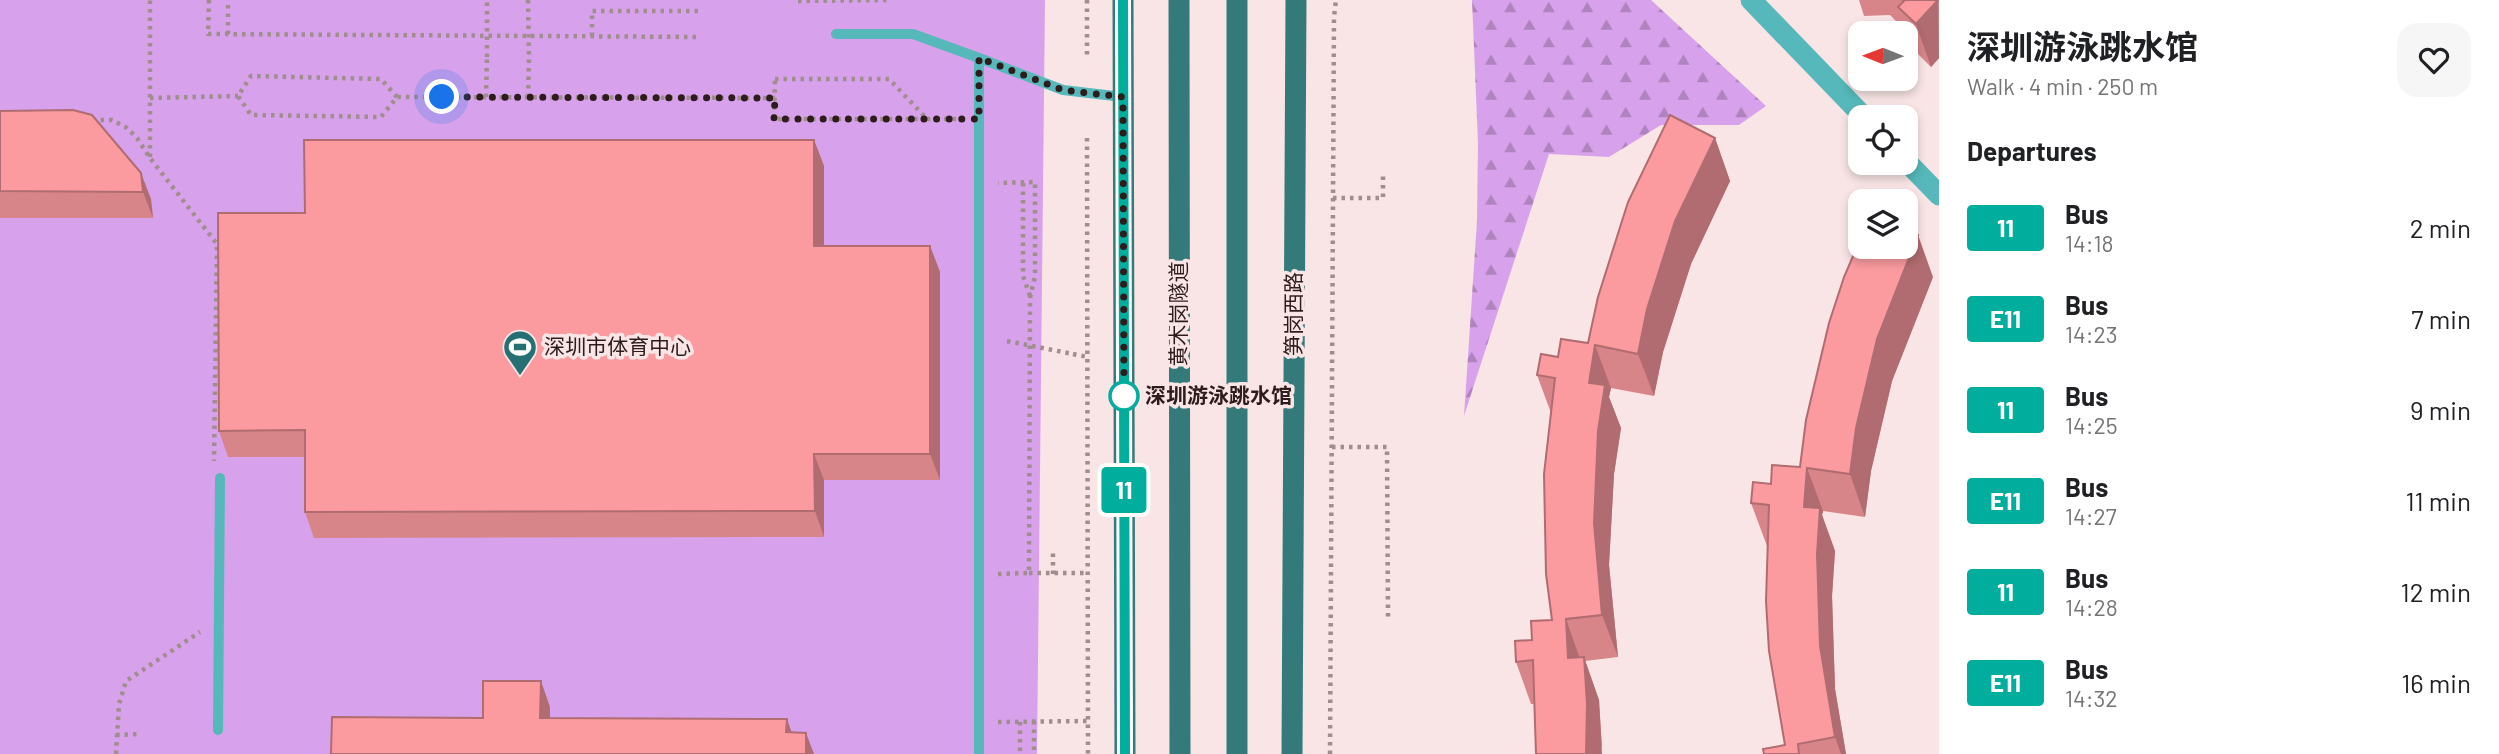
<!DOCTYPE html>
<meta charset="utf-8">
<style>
body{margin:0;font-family:Barlow,"Noto Sans SC",sans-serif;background:#f6f6f6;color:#202124;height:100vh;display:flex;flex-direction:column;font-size:26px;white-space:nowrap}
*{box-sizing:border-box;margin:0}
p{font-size:23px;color:#757577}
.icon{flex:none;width:38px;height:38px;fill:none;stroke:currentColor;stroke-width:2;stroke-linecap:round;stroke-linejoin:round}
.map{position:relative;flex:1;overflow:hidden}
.side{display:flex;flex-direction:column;background:#fff;width:560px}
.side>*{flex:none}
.badge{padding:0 14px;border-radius:5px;font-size:24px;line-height:46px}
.needle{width:46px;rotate:271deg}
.buttons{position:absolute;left:1848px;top:21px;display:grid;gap:14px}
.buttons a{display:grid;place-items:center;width:70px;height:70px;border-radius:14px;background:#fff;box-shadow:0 4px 10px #0003;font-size:35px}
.you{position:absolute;width:35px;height:35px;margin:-18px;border:5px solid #fff;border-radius:50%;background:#1a73e8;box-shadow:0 0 0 10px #1a73e833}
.map>.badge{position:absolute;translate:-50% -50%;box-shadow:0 0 0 4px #fff}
h2{padding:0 28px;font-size:26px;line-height:63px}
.round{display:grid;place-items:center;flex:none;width:74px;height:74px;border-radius:21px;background:#f6f6f6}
.headline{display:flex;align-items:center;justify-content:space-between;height:119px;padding:0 28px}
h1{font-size:33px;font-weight:700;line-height:52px}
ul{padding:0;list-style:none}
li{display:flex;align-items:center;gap:21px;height:91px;padding:0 28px}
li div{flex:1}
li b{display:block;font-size:26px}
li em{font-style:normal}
li .badge{min-width:77px;font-weight:700;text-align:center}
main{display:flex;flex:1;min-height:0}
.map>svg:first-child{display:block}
.grass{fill:#d7a2eb}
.forest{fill:url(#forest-firs)}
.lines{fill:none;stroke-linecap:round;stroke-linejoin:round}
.path{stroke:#a08d8e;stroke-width:4.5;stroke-dasharray:3.5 5;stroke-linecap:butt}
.service{stroke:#56b8ba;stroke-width:10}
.tertiary{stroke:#56b8ba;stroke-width:21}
.primary{stroke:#357a7b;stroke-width:21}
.path-bridge{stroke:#a08d8e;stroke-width:4.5;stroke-dasharray:3.5 5;stroke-linecap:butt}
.wall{fill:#d8858a}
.shaded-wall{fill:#b06c70}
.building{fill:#fb9ba0;stroke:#b06c70;stroke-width:2}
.line-casing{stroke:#fff;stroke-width:16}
.line{stroke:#01ad9c;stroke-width:10}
.walk{stroke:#2e1c1d;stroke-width:7;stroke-dasharray:0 12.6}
.stop-dot{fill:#fff;stroke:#01ad9c;stroke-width:3.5}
.labels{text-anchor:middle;stroke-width:7;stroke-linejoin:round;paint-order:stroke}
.street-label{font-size:21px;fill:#2e1c1d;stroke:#f9e5e5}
.poi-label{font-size:21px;fill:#2e1c1d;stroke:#f9e5e5;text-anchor:start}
.stop-label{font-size:21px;font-weight:bold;fill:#2e1c1d;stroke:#f9e5e5;text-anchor:start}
</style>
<main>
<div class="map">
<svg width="1939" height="754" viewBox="0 0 1939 754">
<defs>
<pattern id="forest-firs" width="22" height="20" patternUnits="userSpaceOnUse" patternTransform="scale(1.75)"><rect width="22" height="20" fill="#d7a2eb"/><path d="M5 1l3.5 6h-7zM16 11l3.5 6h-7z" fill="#af83be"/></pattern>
</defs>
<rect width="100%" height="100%" fill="#f9e5e5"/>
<polygon class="grass" points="0,0 1045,0 1037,754 0,754"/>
<polygon class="forest" points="1472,0 1651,0 1766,106 1739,125 1661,125 1609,157 1549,154 1464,416 1477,221 1478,143"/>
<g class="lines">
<g class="path">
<polyline points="209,0 208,34 701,37"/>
<polyline points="1087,0 1087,58"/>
<polyline points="798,1 889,0"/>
<polyline points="228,34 228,0"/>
<polyline points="592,36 592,11 702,11"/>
<polygon points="775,79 889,79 927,119 774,119"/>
<polyline points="397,97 381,79 251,76 238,96 251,115 381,117 397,97 775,98"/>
<polyline points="486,97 487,57"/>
<polyline points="528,97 529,58"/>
<polyline points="150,98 238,96"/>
<polyline points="927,119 961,119"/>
<polyline points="92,120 112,120 127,128 137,138 150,158 217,244 214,461"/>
<polyline points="1087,138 1088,754"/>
<polyline points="150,157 150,0"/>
<polyline points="1023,183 1023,276 1030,296"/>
<polyline points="1333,198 1383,198 1383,175"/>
<polyline points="1073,354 1088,357"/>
<polyline points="1332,447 1387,447 1388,618"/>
<polyline points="1029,573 1088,573"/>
<polyline points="998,574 1029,573 1030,298 1035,276 1035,182 998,183"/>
<polyline points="1053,574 1053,549"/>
<polyline points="1034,721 1034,754"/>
<polyline points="998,722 1088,721"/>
<polyline points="1020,722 1020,754"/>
<polyline points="116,735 141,734"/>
<polyline points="116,754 119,704 126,681 200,632"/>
<polyline points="1330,754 1334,17 1336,0"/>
</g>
<g class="service">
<polyline points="836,34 913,34 979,58"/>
<polyline points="218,730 220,478"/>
<polyline points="979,754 979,58 1063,90 1123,97"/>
</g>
<g class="tertiary">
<polyline points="1751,0 1864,117"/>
<polyline points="1906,161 1939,195"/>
</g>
<g class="primary">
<polyline points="1123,0 1125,754"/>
<polyline points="1179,0 1180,754"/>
<polyline points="1237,754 1237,0"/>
<polyline points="1292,754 1296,0"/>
</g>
<g class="path-bridge">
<polyline points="528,0 529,58"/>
<polyline points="487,57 487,0"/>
<polyline points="1007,341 1073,354"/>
</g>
</g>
<g class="wall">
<polygon points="1859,0 1939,0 1939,58 1931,67 1914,50 1908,33 1890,15 1864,16"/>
<polygon points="73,110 151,199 153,218 0,218 0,111"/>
<polygon points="1715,138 1730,181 1691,264 1663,352 1654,396 1611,388 1609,397 1621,428 1614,474 1609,565 1618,657 1585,661 1599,700 1602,747 1535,704 1531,704 1516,662 1532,640 1552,620 1551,413 1537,375 1558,357 1588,343"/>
<polygon points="814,140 824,166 824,246 930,246 940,272 940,480 824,480 824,537 314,538 305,512 305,457 228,457 219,431"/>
<polygon points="1933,277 1892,381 1871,471 1865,517 1823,511 1822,515 1835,551 1832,596 1835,689 1846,754 1764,754 1785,745 1768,546 1767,546 1751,503 1771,484 1800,467"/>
</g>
<g class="shaded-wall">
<polygon points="1938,0 1939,58 1931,67 1916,24"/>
<polygon points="1715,138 1730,181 1691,264 1663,352 1654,396 1638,354 1647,309 1675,221"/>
<polygon points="814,140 824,166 824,272 814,246"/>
<polygon points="141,173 151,199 153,218 143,192"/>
<polygon points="1918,235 1933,277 1892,381 1871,471 1865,517 1850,474 1856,428 1877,339"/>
<polygon points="930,246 940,272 940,480 930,454"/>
<polygon points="1595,345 1611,388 1609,397 1621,428 1614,474 1609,565 1618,657 1602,615 1594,523 1589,383"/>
<polygon points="814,454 824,480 824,537 815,511"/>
<polygon points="1807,468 1823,511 1822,515 1835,551 1832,596 1835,689 1846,754 1841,754 1835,737 1820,646 1804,507"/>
<polygon points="1566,619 1581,662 1568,658"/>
<polygon points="1584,657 1599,700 1602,754 1586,754"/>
<polygon points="541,681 550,707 550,744 540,718"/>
<polygon points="787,719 796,745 786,732"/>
<polygon points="806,733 814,754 806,754"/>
</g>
<g class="building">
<polygon points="1902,0 1938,0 1916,24 1898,7 1904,1"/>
<polygon points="73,110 92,115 141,173 143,192 0,191 0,111"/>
<polygon points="1670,115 1715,138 1675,221 1647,309 1638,354 1595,345 1589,383 1605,385 1598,431 1594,523 1602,615 1566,619 1568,658 1584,657 1587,704 1586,754 1536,754 1533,660 1516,662 1515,641 1532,640 1531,621 1552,620 1546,574 1544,474 1555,378 1537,375 1541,354 1558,357 1561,339 1588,343 1598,297 1628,202"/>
<polygon points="304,140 814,140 814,246 930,246 930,454 814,454 815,511 305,512 305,430 219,431 218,213 305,213"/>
<polygon points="1906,229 1918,235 1877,339 1856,428 1850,474 1807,468 1804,507 1820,508 1817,554 1820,646 1835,737 1798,744 1799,754 1764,754 1763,749 1785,745 1769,651 1766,601 1769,505 1751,503 1753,482 1771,484 1772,465 1800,467 1806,420 1829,323 1844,277 1860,240 1860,247 1906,247"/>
<polygon points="483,681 541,681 540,718 787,719 786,732 806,733 806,754 331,754 332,717 483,718"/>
</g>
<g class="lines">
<g class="line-casing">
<polyline id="line" points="1123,0 1125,754"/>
</g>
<use href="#line" class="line"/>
<polyline class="walk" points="442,97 775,98 774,119 979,119 979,58 1063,90 1123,97 1124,398 1124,396"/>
</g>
<defs>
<g id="stadium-pin" transform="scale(1.75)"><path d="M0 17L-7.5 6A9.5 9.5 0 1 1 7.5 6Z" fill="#257072" stroke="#f9e5e5"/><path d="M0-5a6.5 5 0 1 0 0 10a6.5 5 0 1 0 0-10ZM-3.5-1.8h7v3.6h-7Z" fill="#fff"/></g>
</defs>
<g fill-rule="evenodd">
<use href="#stadium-pin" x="520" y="347"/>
</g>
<circle class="stop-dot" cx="1124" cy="396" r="14"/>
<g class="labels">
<g class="street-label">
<text transform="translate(1179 314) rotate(-90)" y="7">黄木岗隧道</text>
<text transform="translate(1294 314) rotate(-90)" y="7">笋岗西路</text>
</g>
<g class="poi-label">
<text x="544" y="354">深圳市体育中心</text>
</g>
<g class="stop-label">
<text x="1145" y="403">深圳游泳跳水馆</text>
</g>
</g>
</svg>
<div class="buttons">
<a><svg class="needle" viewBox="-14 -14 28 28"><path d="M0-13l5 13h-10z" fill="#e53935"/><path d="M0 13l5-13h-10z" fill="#757577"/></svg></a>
<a><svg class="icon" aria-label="locate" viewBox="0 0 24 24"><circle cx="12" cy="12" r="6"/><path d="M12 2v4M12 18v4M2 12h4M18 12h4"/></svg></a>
<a><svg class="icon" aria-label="layers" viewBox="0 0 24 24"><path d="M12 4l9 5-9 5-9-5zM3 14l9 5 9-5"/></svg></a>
</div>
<div class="you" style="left:442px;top:97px"></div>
<b class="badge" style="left:1124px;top:490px;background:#01ad9c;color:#fff">11</b>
</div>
<section class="side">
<div class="headline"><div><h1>深圳游泳跳水馆</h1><p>Walk · 4 min · 250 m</p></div><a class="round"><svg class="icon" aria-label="heart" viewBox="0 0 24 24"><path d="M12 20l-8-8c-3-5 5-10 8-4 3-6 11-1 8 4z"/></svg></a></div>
<h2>Departures</h2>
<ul>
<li><span class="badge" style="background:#01ad9c;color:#fff">11</span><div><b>Bus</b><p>14:18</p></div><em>2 min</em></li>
<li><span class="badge" style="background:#01ad9c;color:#fff">E11</span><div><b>Bus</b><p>14:23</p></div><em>7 min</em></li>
<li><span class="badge" style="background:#01ad9c;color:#fff">11</span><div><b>Bus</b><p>14:25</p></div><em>9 min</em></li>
<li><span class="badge" style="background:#01ad9c;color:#fff">E11</span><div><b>Bus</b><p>14:27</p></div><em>11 min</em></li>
<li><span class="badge" style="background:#01ad9c;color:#fff">11</span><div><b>Bus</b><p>14:28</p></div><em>12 min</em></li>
<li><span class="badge" style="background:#01ad9c;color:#fff">E11</span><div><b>Bus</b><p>14:32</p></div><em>16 min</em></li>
</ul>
</section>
</main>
